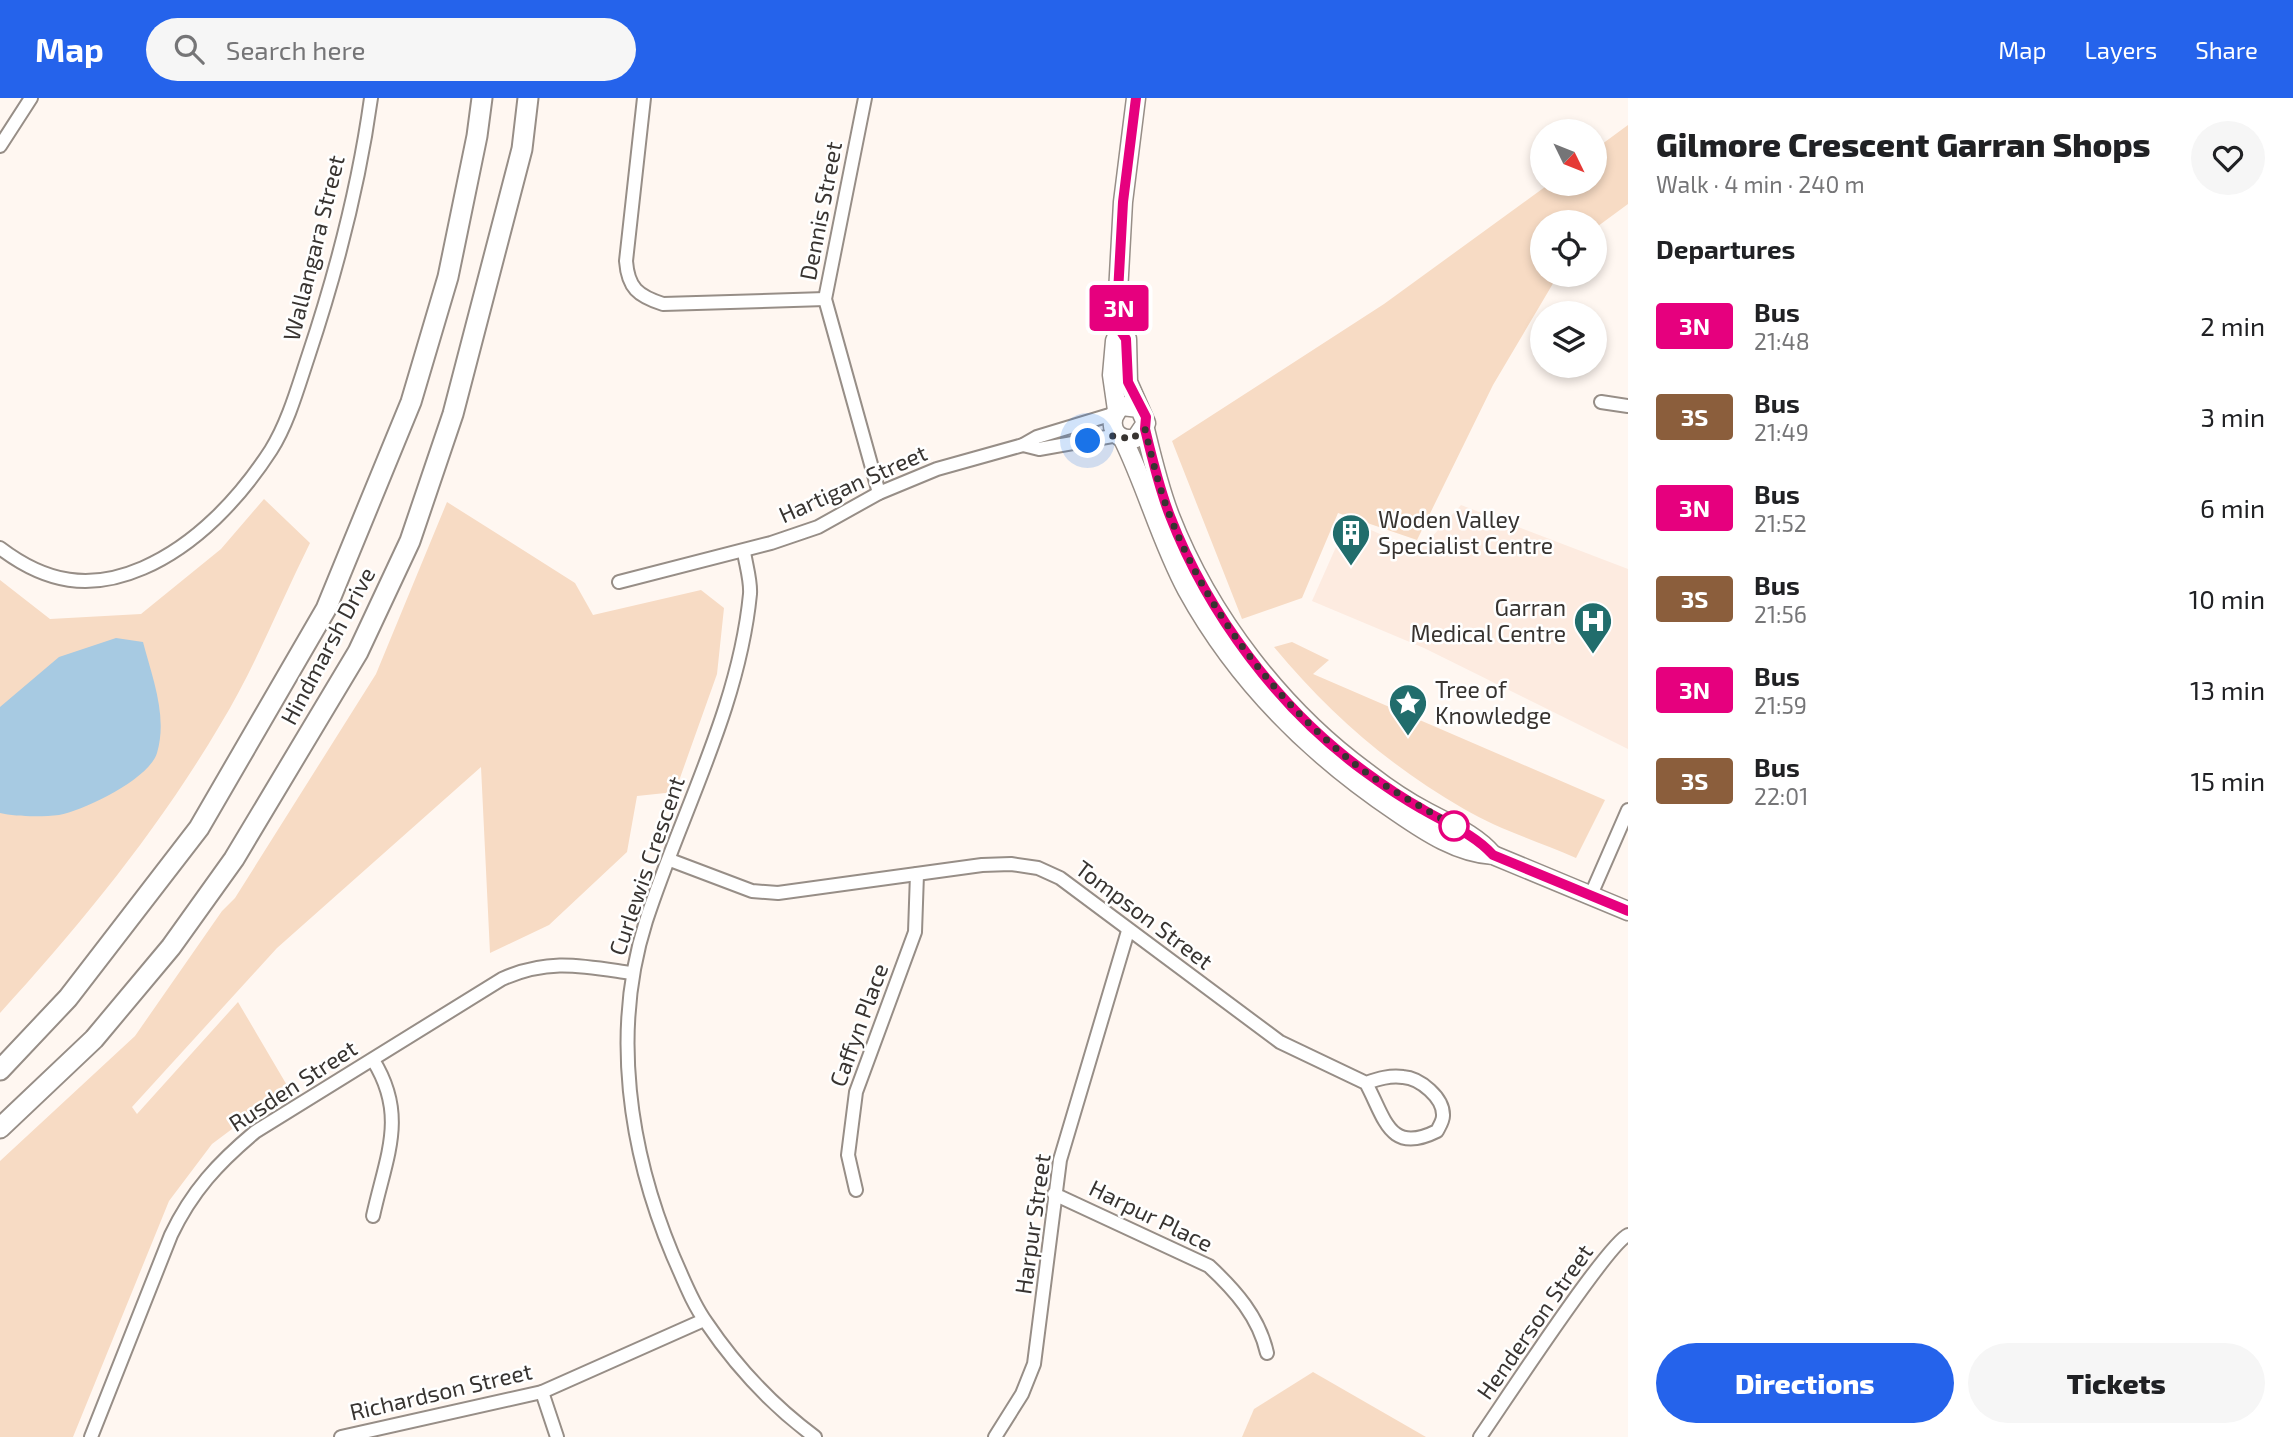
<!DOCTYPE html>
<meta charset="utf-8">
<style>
body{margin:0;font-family:"Exo 2",sans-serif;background:#f6f6f6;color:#202124;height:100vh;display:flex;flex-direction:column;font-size:26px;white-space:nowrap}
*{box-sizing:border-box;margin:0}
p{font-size:23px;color:#757577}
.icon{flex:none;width:38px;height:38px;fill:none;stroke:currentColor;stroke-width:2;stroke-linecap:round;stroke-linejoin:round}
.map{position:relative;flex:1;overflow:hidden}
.drawer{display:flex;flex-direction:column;background:#fff;width:665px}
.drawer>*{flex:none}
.badge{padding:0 14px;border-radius:5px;font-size:24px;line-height:46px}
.needle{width:46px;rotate:133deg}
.fabs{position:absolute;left:1530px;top:21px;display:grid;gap:14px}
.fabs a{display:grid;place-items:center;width:77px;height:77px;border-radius:50%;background:#fff;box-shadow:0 4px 10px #0003;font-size:35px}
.you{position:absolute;width:35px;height:35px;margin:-18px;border:5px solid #fff;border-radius:50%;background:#1a73e8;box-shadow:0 0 0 10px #1a73e833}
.map>.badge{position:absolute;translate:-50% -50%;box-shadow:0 0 0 4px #fff}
h2{padding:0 28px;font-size:26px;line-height:63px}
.round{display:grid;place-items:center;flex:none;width:74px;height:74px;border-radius:37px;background:#f6f6f6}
.headline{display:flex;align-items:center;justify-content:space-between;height:119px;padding:0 28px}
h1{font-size:33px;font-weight:800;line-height:52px}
.action{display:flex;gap:14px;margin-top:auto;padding:14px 28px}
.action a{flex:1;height:80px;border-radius:42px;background:#2563eb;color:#fff;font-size:28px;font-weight:800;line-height:80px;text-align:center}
.action a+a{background:#f6f6f6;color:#202124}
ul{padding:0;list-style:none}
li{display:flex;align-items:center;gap:21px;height:91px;padding:0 28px}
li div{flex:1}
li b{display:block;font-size:26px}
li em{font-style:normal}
li .badge{min-width:77px;font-weight:700;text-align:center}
header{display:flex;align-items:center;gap:42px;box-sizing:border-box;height:98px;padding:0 35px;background:#2563eb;color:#fff}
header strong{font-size:33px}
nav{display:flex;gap:38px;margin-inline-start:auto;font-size:24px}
.search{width:490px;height:63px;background:#f6f6f6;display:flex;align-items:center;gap:18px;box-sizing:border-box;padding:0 24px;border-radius:38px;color:#757577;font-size:26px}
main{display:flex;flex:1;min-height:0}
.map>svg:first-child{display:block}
.commercial{fill:#fdebe0}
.green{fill:#f7dbc4}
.water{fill:#a7cae2}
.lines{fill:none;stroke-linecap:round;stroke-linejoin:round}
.street-casing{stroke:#978e87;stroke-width:16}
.secondary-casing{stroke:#978e87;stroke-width:21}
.primary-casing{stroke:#978e87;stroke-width:23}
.street{stroke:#fff;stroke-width:12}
.secondary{stroke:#fff;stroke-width:18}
.primary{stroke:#fff;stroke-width:19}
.line-casing{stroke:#fff;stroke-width:16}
.line{stroke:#e6007e;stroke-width:10}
.walk{stroke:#383431;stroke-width:7;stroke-dasharray:0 12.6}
.stop-dot{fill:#fff;stroke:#e6007e;stroke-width:3.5}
.labels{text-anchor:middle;stroke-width:5;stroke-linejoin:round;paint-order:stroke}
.street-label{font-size:23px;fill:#383431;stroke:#fff}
.poi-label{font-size:23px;fill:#383431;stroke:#fff;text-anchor:start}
</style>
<header>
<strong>Map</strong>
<div class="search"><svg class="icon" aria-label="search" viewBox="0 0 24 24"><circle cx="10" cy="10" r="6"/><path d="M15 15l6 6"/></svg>Search here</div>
<nav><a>Map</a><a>Layers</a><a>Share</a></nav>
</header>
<main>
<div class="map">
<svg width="1628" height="1339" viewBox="0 0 1628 1339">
<rect width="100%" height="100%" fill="#fff7f1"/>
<polygon class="commercial" points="1461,407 1628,471 1628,651 1424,550 1312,503 1348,422 1419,453"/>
<g class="green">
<polygon points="1628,27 1628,106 1594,131 1594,124 1542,124 1542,177 1558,177 1493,287 1417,442 1338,415 1302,500 1242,521 1172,343 1384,206 1549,86 1594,86 1594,52"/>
<path d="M264,401L310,445C280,505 255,570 220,627C158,732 82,825 0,915V482L50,521L141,516L221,451Z"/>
<polygon points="447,404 575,485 593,517 701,492 724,510 717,576 675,694 637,698 627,754 549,827 490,855 481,669 277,850 132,1009 137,1016 238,904 288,989 212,1046 169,1103 73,1339 0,1339 0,1063 135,938 222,813 235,800 376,576"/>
<path d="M1292,544L1329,562L1313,576L1605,702L1576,760C1539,744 1498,731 1464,711C1388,667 1330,616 1274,549Z"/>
<polygon points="1313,1274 1426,1339 1242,1339 1254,1311"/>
</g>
<path class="water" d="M116,540L143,544C152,579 168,618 157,655C149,681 85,712 59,717C43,719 16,719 0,715V609L59,559Z"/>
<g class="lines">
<g class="street-casing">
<g id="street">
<path d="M644,0L626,163C628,190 638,198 663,206L825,201"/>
<polyline points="865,0 825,201 879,395"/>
<polyline points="0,48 31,0"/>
<polyline points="1601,304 1628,308"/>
<polyline points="1023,347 1039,351 1118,337"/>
<path d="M0,450C46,485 90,493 143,470C196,447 240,400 271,352C288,325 298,289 308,259C336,175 359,87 371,0"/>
<path d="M744,454C746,467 751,483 750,496C739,610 681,715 646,823C611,933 629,1053 673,1158C683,1180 692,1205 706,1224C735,1267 773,1308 815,1339"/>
<polyline points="619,484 771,445 818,429 879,395 937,371 1023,347 1037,339 1113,316"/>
<path d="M670,762L752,793L778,795L982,767L1011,766L1038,770L1060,780L1280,944L1366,985C1378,981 1390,977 1403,979C1420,980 1444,1000 1443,1018C1443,1023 1439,1029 1437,1033C1389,1057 1385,1020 1366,985"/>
<polyline points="1590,799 1628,712"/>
<path d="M373,962C408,1018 386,1058 373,1118"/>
<polyline points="856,1092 848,1057 856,994 915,834 917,776"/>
<path d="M1054,1096L1209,1168C1235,1192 1259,1219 1267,1255"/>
<polyline points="542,1294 557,1339"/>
<path d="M91,1339L171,1137C192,1093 218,1065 255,1034L502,881C549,860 582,868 631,875"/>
<polyline points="341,1339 542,1294 704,1222"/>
<polyline points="995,1339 1022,1296 1034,1266 1060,1062 1128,833"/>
<path d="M1480,1339C1501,1309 1607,1146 1628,1137"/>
</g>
</g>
<g class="secondary-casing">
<g id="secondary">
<path d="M1120,231L1127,241L1128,284L1146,325L1136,340C1114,346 1104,322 1122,308L1139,310"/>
<polyline points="1117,312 1112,277 1115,243 1120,231 1118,195 1123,104 1136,0"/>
<path d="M1145,331C1152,360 1159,390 1170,418C1209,518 1282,613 1369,676C1387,690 1406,703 1427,714C1451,727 1475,736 1493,757"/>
<path d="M1123,341C1147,390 1161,444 1187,492C1237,583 1312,657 1397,714C1426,734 1458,755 1493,757L1628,813"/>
</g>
</g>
<g class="primary-casing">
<g id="primary">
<polyline points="0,972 68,900 199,730 326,511 411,304 448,179 477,38 482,0"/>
<polyline points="0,1030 94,941 171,849 234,761 358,554 410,443 453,316 522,51 528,0"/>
</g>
</g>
<use href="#street" class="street"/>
<use href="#secondary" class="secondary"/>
<use href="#primary" class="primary"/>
</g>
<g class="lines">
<g class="line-casing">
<path id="line" d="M1136,0L1123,104L1118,195L1120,232L1126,241L1128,284L1146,319L1145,331C1152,360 1159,390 1170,418C1208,516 1279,611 1364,673C1383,687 1402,700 1422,711C1447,726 1473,735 1493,757L1628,813"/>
</g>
<use href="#line" class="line"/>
<path class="walk" d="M1088,343L1118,337L1130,342L1145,331C1152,360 1159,390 1170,418C1206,511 1273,600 1351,663C1383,689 1419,707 1454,728"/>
</g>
<defs>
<g id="building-pin" transform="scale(2.0125)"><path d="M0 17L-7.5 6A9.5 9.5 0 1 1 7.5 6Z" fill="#216d6c" stroke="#fff"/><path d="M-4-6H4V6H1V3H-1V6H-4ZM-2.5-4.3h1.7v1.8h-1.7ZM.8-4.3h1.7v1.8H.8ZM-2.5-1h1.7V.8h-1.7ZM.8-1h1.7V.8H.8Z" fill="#fff"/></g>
<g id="hospital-pin" transform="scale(2.0125)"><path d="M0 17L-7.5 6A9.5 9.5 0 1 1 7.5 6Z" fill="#216d6c" stroke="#fff"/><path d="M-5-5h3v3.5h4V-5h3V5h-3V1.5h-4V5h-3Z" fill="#fff"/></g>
<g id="sight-pin" transform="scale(2.0125)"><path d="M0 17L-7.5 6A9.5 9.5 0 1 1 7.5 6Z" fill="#216d6c" stroke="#fff"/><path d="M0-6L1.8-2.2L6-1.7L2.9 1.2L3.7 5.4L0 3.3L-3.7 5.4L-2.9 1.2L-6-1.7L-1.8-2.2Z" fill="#fff"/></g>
</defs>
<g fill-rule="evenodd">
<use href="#building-pin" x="1351" y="435"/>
<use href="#hospital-pin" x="1593" y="523"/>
<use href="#sight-pin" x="1408" y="605"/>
</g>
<circle class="stop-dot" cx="1454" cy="728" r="14"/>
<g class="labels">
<g class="street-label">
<text transform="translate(821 113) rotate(-79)" y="8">Dennis Street</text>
<text transform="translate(314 150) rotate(-76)" y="8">Wallangara Street</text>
<text transform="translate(853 386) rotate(-24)" y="8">Hartigan Street</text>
<text transform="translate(328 548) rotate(-62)" y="8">Hindmarsh Drive</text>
<text transform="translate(647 768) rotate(-71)" y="8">Curlewis Crescent</text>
<text transform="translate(1144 817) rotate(37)" y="8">Tompson Street</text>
<text transform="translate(859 927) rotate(-70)" y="8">Caffyn Place</text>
<text transform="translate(293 988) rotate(-33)" y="8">Rusden Street</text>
<text transform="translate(1151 1118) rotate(26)" y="8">Harpur Place</text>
<text transform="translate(1033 1126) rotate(-82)" y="8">Harpur Street</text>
<text transform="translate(1535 1224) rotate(-55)" y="8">Henderson Street</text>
<text transform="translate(441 1294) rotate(-13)" y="8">Richardson Street</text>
</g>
<g class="poi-label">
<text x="1378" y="430">Woden Valley<tspan x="1378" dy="26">Specialist Centre</tspan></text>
<text x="1566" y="518" text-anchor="end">Garran<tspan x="1566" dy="26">Medical Centre</tspan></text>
<text x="1435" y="600">Tree of<tspan x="1435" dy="26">Knowledge</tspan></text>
</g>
</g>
</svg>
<div class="fabs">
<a><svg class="needle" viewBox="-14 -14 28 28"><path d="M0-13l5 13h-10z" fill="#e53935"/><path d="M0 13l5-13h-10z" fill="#757577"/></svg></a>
<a><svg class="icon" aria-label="locate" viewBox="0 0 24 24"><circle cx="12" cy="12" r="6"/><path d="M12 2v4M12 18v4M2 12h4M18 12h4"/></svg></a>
<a><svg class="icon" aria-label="layers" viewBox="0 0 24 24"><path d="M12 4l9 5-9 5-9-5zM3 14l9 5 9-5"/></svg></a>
</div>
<div class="you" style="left:1088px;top:343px"></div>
<b class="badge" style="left:1119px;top:210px;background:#e6007e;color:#fff">3N</b>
</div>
<section class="drawer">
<div class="headline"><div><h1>Gilmore Crescent Garran Shops</h1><p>Walk · 4 min · 240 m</p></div><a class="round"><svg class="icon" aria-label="heart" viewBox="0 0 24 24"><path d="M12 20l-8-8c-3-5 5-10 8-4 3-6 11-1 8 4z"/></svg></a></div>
<h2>Departures</h2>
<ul>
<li><span class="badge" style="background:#e6007e;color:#fff">3N</span><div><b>Bus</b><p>21:48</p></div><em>2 min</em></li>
<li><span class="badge" style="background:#8b5e3c;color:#fff">3S</span><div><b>Bus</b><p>21:49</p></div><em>3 min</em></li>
<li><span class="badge" style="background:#e6007e;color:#fff">3N</span><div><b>Bus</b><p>21:52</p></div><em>6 min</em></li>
<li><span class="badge" style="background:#8b5e3c;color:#fff">3S</span><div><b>Bus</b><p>21:56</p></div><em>10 min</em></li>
<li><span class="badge" style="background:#e6007e;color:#fff">3N</span><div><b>Bus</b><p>21:59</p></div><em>13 min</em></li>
<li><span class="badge" style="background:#8b5e3c;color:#fff">3S</span><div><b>Bus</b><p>22:01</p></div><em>15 min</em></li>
</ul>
<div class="action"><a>Directions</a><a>Tickets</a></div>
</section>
</main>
